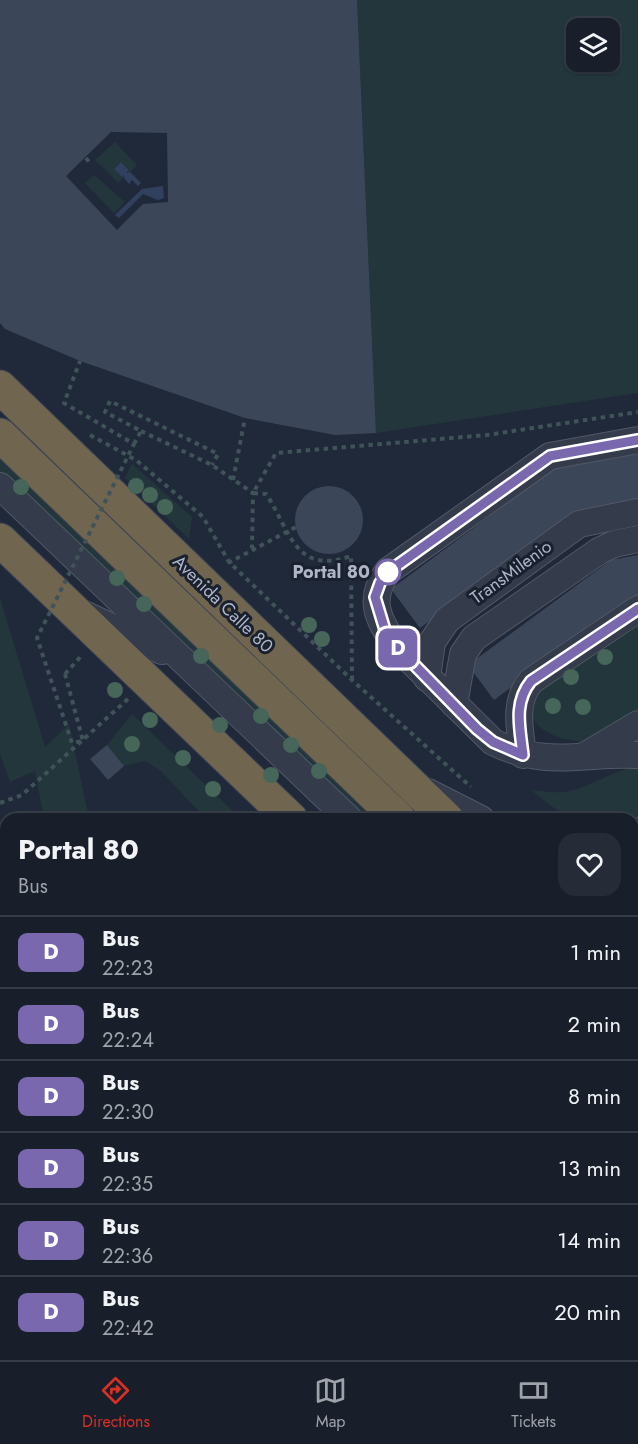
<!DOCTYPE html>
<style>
body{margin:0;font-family:Jost,sans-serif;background:#252c37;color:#f1f3f6;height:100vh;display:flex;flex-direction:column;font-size:22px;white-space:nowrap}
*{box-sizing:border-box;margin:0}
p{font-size:20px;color:#9fa2a9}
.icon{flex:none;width:33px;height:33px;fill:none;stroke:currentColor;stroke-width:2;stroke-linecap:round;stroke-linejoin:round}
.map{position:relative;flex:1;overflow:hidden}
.panel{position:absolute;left:0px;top:813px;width:639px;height:548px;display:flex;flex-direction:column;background:#181f2b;border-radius:18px 18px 0 0;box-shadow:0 2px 4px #0004,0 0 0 2px #363d47}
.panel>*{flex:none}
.badge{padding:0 12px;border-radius:9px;font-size:21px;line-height:39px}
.tools{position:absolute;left:566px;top:18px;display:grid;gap:12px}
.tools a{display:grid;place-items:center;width:54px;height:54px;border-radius:12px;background:#181f2b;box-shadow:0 2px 4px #0004,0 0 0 2px #363d47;font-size:30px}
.map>.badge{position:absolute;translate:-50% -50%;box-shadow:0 0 0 3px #fff}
.round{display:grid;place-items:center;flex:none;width:63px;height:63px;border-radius:18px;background:#252c37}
.head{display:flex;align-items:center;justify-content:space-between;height:102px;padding:0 18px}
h1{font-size:28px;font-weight:700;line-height:45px}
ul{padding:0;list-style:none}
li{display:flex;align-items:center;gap:18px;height:72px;padding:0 18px;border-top:2px solid #363d47}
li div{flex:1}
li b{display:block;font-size:22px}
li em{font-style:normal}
li .badge{min-width:66px;font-weight:700;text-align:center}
.tabs{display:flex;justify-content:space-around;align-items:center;height:84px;border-top:2px solid #363d47;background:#181f2b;font-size:16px;color:#9fa2a9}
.tabs a{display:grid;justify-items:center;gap:3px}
.tabs .active{color:#d93025}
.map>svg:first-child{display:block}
.green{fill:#22363b;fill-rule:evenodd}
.water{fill:#31405f}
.building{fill:#3c4659;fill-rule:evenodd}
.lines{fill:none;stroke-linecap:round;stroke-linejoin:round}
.minor-casing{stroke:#515867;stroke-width:28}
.highway-casing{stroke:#3e4554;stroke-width:35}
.path{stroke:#3f5358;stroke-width:4;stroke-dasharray:4.5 4.5;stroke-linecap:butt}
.minor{stroke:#343b4a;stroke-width:26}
.highway{stroke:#706650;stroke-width:33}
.path-bridge{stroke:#3f5358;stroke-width:4;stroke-dasharray:4.5 4.5;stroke-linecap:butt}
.tree{fill:#456659}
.line-casing{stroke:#fff;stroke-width:14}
.line{stroke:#7968ae;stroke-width:9}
.stop-dot{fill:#fff;stroke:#7968ae;stroke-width:3}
.labels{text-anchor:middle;stroke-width:6;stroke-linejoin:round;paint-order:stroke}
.stop-label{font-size:18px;font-weight:bold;fill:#aeb5c6;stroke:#19202e;text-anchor:end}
.street-label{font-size:18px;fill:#aeb5c6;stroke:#19202e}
</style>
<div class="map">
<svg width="638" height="1360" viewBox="0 0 638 1360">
<rect width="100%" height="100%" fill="#202939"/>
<g class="green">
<path d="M357,0H638V393L376,433ZM576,28H609V62H576Z"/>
<polygon points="115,142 137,165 128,174 129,169 121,162 114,169 122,177 125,176 118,183 102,166 104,164 101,166 95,160"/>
<polygon points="94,175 125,202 114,213 85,183"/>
<polygon points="0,454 379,819 362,819 0,474"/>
<polygon points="132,464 192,517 189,539 125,478"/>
<polygon points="0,598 45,747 69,724 89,819 44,819 35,771 10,782 0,754"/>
<path d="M638,622V711L583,742C554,740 513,723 539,688Z"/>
<polygon points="132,714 241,819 206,819 161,771 145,761 124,766 107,745"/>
<path d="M638,766V821L633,823V819H568L531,790C542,791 555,793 565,792C591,788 612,770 638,766Z"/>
<polygon points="141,1355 187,1355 188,1360 142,1360"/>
</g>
<g class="water">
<polygon points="121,162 129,170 126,173 130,172 141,183 138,186 132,180 129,184 124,178 124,175 122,177 114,169"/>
<polygon points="163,186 164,198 158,200 143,194 119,218 115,215 142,189"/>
</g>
<g class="building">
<path d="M0,0H357L376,433L335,435L245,418L80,361L5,329L0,323ZM111,132L167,133L168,202L143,204L117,230L66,176Z"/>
<polygon points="638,454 638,505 574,516 420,628 391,589 556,467"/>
<circle cx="329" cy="520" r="34"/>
<polygon points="638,555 638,598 630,600 494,700 468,665 611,560"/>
<polygon points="107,745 124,766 108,780 90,759"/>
</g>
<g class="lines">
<g class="minor-casing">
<g id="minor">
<path d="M638,440L550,456L388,571C367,599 378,620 396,646L493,742C548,769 582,752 638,755"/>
<polyline points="0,486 349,819"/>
<polyline points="86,615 162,651"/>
<polyline points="427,678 432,642 447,620 579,524 638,512"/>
<polyline points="454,704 463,654 474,638 599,551 614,544 638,539"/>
<path d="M523,755C520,728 513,703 531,681L638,609"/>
<polyline points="586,755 638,724"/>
<polyline points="428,792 481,819"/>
<polyline points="633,834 638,831"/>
<polyline points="633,918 638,912"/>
<polyline points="633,968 638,963"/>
<polyline points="633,1044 638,1048"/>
<polyline points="633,1096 638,1101"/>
<polyline points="0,1146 2,1202 0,1208"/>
<polyline points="0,1275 6,1310"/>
<polyline points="14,1354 15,1360"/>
</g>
</g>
<g class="highway-casing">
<g id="highway">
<polyline points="0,387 447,819"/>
<polyline points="0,435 399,819"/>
<polyline points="0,540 291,819"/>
<polyline points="633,997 638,1002"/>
<polyline points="633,1146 638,1151"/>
</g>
</g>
<g class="path">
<polyline points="86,158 91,165"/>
<polyline points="141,431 212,465 253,493 252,548"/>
<polyline points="90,435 136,460 203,517 229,562 352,680 471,787"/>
<polyline points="134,444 141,431 105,412 110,401 218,454 212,465"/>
<polyline points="233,480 245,418"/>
<polyline points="228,563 296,527"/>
<polyline points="65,674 83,654"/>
<path d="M352,680L351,556C294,576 290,529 266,494L253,493L276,453L487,435L638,412"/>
<polyline points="0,803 22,795 129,698"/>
<polyline points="502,813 512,819"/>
</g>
<use href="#minor" class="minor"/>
<use href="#highway" class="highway"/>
<polyline class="path-bridge" points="65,674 83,741 72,743 37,638 134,444 64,403 80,361"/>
</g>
<g class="tree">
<circle cx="136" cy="486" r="8"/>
<circle cx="21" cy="487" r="8"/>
<circle cx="150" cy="495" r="8"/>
<circle cx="165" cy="507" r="8"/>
<circle cx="117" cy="578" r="8"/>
<circle cx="144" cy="604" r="8"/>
<circle cx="309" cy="625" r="8"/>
<circle cx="322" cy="639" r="8"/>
<circle cx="201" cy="656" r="8"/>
<circle cx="605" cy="657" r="8"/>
<circle cx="571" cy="677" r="8"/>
<circle cx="115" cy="690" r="8"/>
<circle cx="553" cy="706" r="8"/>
<circle cx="583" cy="707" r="8"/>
<circle cx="261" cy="716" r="8"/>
<circle cx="150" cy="720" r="8"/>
<circle cx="220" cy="725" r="8"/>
<circle cx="132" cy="744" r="8"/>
<circle cx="291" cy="745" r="8"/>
<circle cx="183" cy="758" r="8"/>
<circle cx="319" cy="771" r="8"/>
<circle cx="271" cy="775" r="8"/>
<circle cx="213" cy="789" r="8"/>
</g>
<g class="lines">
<g class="line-casing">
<path id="line" d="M638,440L550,456L388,572L380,583L375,597L385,630L396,646L477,729L493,742L523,755C520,728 513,703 531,681L638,609"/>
</g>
<use href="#line" class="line"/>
</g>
<circle class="stop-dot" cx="388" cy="572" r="12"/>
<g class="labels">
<g class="stop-label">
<text x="370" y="578">Portal 80</text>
</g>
<g class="street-label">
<text transform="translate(511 572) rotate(-36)" y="6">TransMilenio</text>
<text transform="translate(223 604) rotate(44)" y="6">Avenida Calle 80</text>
</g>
</g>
</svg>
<div class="tools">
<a><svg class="icon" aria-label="layers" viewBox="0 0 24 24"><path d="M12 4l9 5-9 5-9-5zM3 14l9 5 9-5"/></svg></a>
</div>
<b class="badge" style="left:398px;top:648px;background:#7968ae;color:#fff">D</b>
<section class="panel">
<div class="head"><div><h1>Portal 80</h1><p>Bus</p></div><a class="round"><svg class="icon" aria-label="heart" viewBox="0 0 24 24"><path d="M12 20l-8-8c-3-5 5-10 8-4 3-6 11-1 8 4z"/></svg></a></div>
<ul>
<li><span class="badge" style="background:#7968ae;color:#fff">D</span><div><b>Bus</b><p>22:23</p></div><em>1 min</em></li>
<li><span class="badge" style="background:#7968ae;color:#fff">D</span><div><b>Bus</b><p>22:24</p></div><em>2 min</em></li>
<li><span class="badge" style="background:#7968ae;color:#fff">D</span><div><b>Bus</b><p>22:30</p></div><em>8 min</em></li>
<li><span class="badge" style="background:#7968ae;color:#fff">D</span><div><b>Bus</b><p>22:35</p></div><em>13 min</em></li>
<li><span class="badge" style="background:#7968ae;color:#fff">D</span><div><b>Bus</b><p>22:36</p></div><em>14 min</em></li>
<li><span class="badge" style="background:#7968ae;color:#fff">D</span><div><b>Bus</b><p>22:42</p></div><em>20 min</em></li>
</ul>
</section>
</div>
<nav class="tabs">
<a class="active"><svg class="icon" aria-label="directions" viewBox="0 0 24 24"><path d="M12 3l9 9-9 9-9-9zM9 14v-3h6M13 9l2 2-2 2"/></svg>Directions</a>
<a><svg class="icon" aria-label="map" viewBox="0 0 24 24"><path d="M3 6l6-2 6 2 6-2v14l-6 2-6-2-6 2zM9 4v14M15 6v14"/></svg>Map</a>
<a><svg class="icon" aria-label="tickets" viewBox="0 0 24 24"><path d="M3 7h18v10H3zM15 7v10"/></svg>Tickets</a>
</nav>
